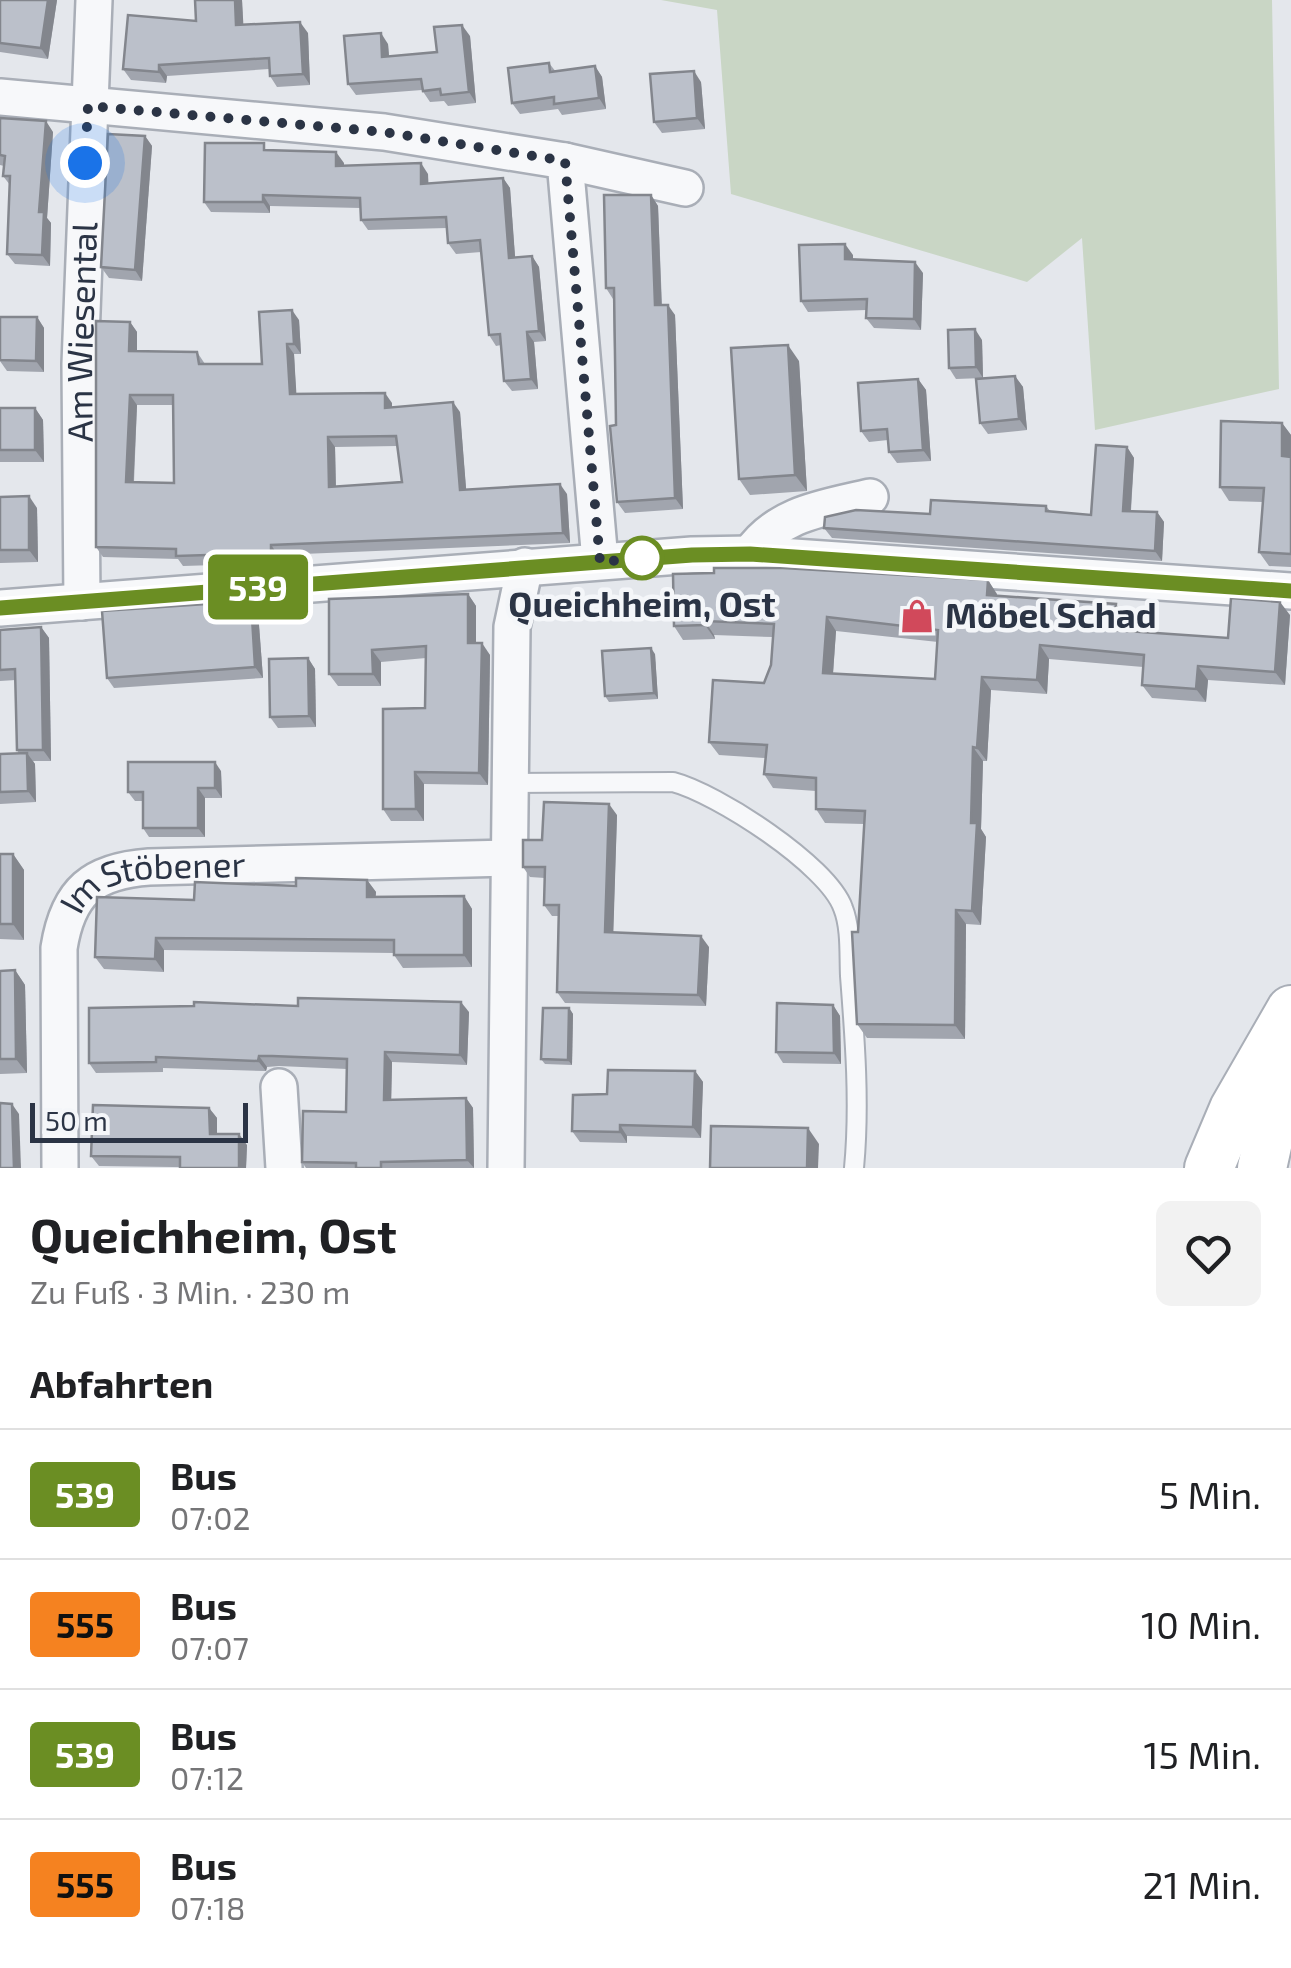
<!DOCTYPE html>
<html lang="de">
<meta charset="utf-8">
<style>
body{margin:0;font-family:"Exo 2",sans-serif;background:#f2f2f2;color:#202124;height:100vh;display:flex;flex-direction:column;font-size:38px;white-space:nowrap}
*{box-sizing:border-box;margin:0}
p{font-size:32px;color:#757577}
.icon{flex:none;width:55px;height:55px;fill:none;stroke:currentColor;stroke-width:2;stroke-linecap:round;stroke-linejoin:round}
.map{position:relative;height:1168px;overflow:hidden}
.drawer{display:flex;flex-direction:column;background:#fff;flex:1}
.drawer>*{flex:none}
.badge{padding:0 20px;border-radius:8px;font-size:35px;line-height:65px}
.scale{position:absolute;left:30px;bottom:25px;width:218px;box-sizing:border-box;padding-left:10px;border:5px solid #2b3445;border-top:0;font-size:28px;line-height:35px;white-space:nowrap;color:#2b3445;-webkit-text-stroke:8px #f4f6f9;paint-order:stroke}
.you{position:absolute;width:50px;height:50px;margin:-25px;border:8px solid #fff;border-radius:50%;background:#1a73e8;box-shadow:0 0 0 15px #1a73e833}
.map>.badge{position:absolute;translate:-50% -50%;box-shadow:0 0 0 5px #fff}
h2{padding:0 30px;font-size:38px;line-height:90px}
.round{display:grid;place-items:center;flex:none;width:105px;height:105px;border-radius:15px;background:#f2f2f2}
.summary{display:flex;align-items:center;justify-content:space-between;height:170px;padding:0 30px}
h1{font-size:48px;font-weight:700;line-height:75px}
ul{padding:0;list-style:none}
li{display:flex;align-items:center;gap:30px;height:130px;padding:0 30px;border-top:2px solid #e0e0e0}
li div{flex:1}
li b{display:block;font-size:38px}
li em{font-style:normal}
li .badge{min-width:110px;font-weight:700;text-align:center}
.map>svg:first-child{display:block}
.green{fill:#c9d6c5}
.lines{fill:none;stroke-linecap:round;stroke-linejoin:round}
.lane-casing{stroke:#a9aeb7;stroke-width:22}
.street-casing{stroke:#a9aeb7;stroke-width:40}
.secondary-casing{stroke:#a9aeb7;stroke-width:52}
.lane{stroke:#f7f8fa;stroke-width:18}
.street{stroke:#f7f8fa;stroke-width:35}
.secondary{stroke:#fff;stroke-width:48}
.wall{fill:#a1a5ae;fill-rule:evenodd}
.shaded-wall{fill:#83868d}
.building{fill:#bbc0ca;stroke:#83868d;stroke-width:2.5;fill-rule:evenodd}
.line-casing{stroke:#fff;stroke-width:22}
.line{stroke:#6b8e23;stroke-width:15}
.walk{stroke:#2b3445;stroke-width:10;stroke-dasharray:0 18}
.stop-dot{fill:#fff;stroke:#6b8e23;stroke-width:5}
.labels{text-anchor:middle;stroke-width:9;stroke-linejoin:round;paint-order:stroke}
.street-label{font-size:35px;fill:#2b3445;stroke:#f4f6f9}
.stop-label{font-size:35px;font-weight:bold;fill:#2b3445;stroke:#f4f6f9}
.poi-label{font-size:35px;font-weight:bold;fill:#2b3445;stroke:#f4f6f9;text-anchor:start}
</style>
<div class="map">
<svg width="1291" height="1168" viewBox="0 0 1291 1168">
<rect width="100%" height="100%" fill="#e4e7ec"/>
<polygon class="green" points="661,0 1272,0 1279,389 1095,430 1082,238 1027,282 731,194 717,10"/>
<g class="lines">
<g class="lane-casing">
<path id="lane" d="M510,783L673,782C716,793 828,865 843,908C851,928 849,954 850,976C855,1040 860,1105 854,1168"/>
</g>
<g class="street-casing">
<g id="street">
<polyline points="0,97 384,132 565,161 600,561"/>
<polyline points="565,161 685,188"/>
<path d="M750,554C778,513 824,508 870,497"/>
<path id="s1" d="M82,602L80,364L94,0"/>
<polyline points="0,608 692,555 750,554 1291,591"/>
<polyline points="279,1087 284,1168"/>
<path id="s2" d="M60,1168L59,948C68,891 93,871 149,867L509,858"/>
<polyline points="506,1168 512,627 525,566"/>
</g>
</g>
<g class="secondary-casing">
<g id="secondary">
<polyline points="1209,1168 1234,1109 1291,1010"/>
<polyline points="1262,1168 1274,1114 1291,1066"/>
</g>
</g>
<use href="#lane" class="lane"/>
<use href="#street" class="street"/>
<use href="#secondary" class="secondary"/>
</g>
<g class="wall">
<polygon points="0,0 57,0 48,59 0,52"/>
<polygon points="195,0 242,0 243,25 308,33 310,85 277,87 270,76 269,69 167,76 166,83 131,80 123,69 196,21"/>
<polygon points="470,36 476,103 448,106 444,101 430,102 422,90 356,95 348,84 388,44 389,57 437,52"/>
<polygon points="549,63 556,72 595,66 602,77 606,109 562,115 558,109 520,114 512,103"/>
<polygon points="701,82 705,129 662,133 654,122"/>
<polygon points="0,118 53,132 47,218 51,223 50,266 15,264 7,254 10,185 3,176 4,166 0,165"/>
<polygon points="145,136 152,146 142,281 109,278 101,267"/>
<polygon points="269,150 344,163 344,166 428,174 428,184 503,178 510,188 515,258 532,256 539,267 546,341 534,342 538,389 512,391 504,381 501,345 496,346 489,335 481,252 456,254 448,243 447,228 368,230 361,220 361,208 270,206 270,213 211,212 204,202"/>
<polygon points="651,195 658,206 662,305 675,315 683,509 625,513 617,502 613,299 606,288"/>
<polygon points="853,255 853,259 923,273 921,330 874,328 866,318 866,310 808,312 801,301"/>
<polygon points="0,317 37,317 44,328 44,372 7,371 0,361"/>
<path d="M299,320L301,354H294L296,394L392,403V407L460,412L466,490L567,494L570,543L278,555V563L183,566L178,559L103,557L96,547L130,322L137,332V351L197,352L205,364H262ZM137,405H173L174,483L134,482ZM397,446L402,482L336,486L335,447Z"/>
<polygon points="982,340 983,378 956,379 949,368"/>
<polygon points="799,361 807,491 750,495 739,479"/>
<polygon points="1015,376 1023,387 1027,430 988,434 980,423"/>
<polygon points="918,379 926,390 931,461 897,463 889,452 888,440 869,442 861,431"/>
<polygon points="0,408 35,408 43,420 44,462 0,462"/>
<polygon points="1282,423 1291,435 1291,567 1269,566 1259,552 1263,502 1229,501 1220,487"/>
<polygon points="1127,447 1134,458 1131,511 1157,512 1164,522 1162,561 832,538 824,528 930,514 1046,506 1050,511 1091,515"/>
<polygon points="0,497 37,508 38,562 0,563"/>
<path d="M988,580L997,596L1125,618L1124,631L1228,638L1290,615L1285,685L1208,680L1206,702L1152,698L1142,685L1143,667L1049,659L1047,694L991,690L987,761H983L981,829L986,837L981,925L966,924L965,1039L867,1038L857,1024L858,932L864,824L825,823L816,809V791L773,788L764,774L765,758L719,755L709,742L764,683L771,665L773,637L714,635L715,639L683,640L674,626ZM836,631L938,642L935,679L833,674Z"/>
<polygon points="468,594 476,606 476,643 490,655 488,785 424,784 424,821 391,821 383,809 425,708 426,658 381,662 381,686 338,686 329,674"/>
<polygon points="258,612 263,678 114,688 107,678"/>
<polygon points="41,627 49,638 51,761 33,761 35,764 36,802 0,804 0,754 19,754 17,750 16,680 0,681 0,630"/>
<polygon points="655,654 658,699 609,702 605,696"/>
<polygon points="308,658 315,669 316,727 278,728 270,717"/>
<polygon points="221,771 222,798 205,798 205,837 149,837 143,828 143,801 135,801 128,792"/>
<polygon points="617,815 613,932 709,947 706,1006 565,1003 557,992 558,916 552,916 544,905 545,878 530,877 523,867 542,840"/>
<polygon points="0,854 13,854 24,870 24,940 0,939"/>
<polygon points="367,880 376,892 375,897 464,896 472,909 472,967 403,968 394,955 394,953 164,950 164,972 104,969 95,957 194,900 296,886"/>
<polygon points="15,970 25,985 27,1073 0,1074 0,971"/>
<polygon points="833,1005 840,1016 841,1064 783,1063 776,1052"/>
<polygon points="569,1008 573,1014 572,1065 545,1064 541,1059"/>
<polygon points="469,1012 467,1065 392,1062 391,1100 466,1098 473,1108 474,1168 306,1168 302,1162 346,1112 347,1069 279,1066 267,1067 266,1071 163,1068 163,1072 96,1073 89,1063"/>
<polygon points="695,1071 703,1082 701,1138 627,1136 627,1143 580,1142 572,1131 607,1094"/>
<polygon points="209,1108 217,1118 217,1134 247,1145 246,1168 99,1166 91,1156"/>
</g>
<g class="shaded-wall">
<polygon points="48,0 57,0 48,59 41,48"/>
<polygon points="235,0 242,0 244,36 236,25"/>
<polygon points="300,22 308,33 310,85 303,74"/>
<polygon points="462,25 470,36 476,103 469,92"/>
<polygon points="381,33 388,44 390,68 382,57"/>
<polygon points="159,65 167,76 166,83 159,72"/>
<polygon points="595,66 602,77 606,109 599,98"/>
<polygon points="694,71 701,82 705,129 697,118"/>
<polygon points="46,121 53,132 47,218 51,223 50,266 42,255 39,212"/>
<polygon points="145,136 152,146 142,281 135,270"/>
<polygon points="336,152 344,163 343,177 336,166"/>
<polygon points="421,163 428,174 429,195 421,184"/>
<polygon points="503,178 510,188 516,269 509,258"/>
<polygon points="263,195 270,206 270,213 263,202"/>
<polygon points="651,195 658,206 662,316 655,305"/>
<polygon points="845,244 853,255 853,270 845,259"/>
<polygon points="532,256 539,267 546,341 539,331"/>
<polygon points="915,262 923,273 921,330 914,319"/>
<polygon points="668,305 675,315 683,509 675,498"/>
<polygon points="292,310 299,320 301,354 294,344"/>
<polygon points="37,317 44,328 44,372 36,361"/>
<polygon points="130,322 137,332 137,361 129,351"/>
<polygon points="975,329 982,340 983,378 976,367"/>
<polygon points="527,332 534,342 538,389 531,379"/>
<polygon points="287,344 294,354 297,404 290,394"/>
<polygon points="788,345 799,361 807,491 795,475"/>
<polygon points="1015,376 1023,387 1027,430 1019,419"/>
<polygon points="918,379 926,390 931,461 923,450"/>
<polygon points="385,393 392,403 392,418 385,408"/>
<polygon points="130,395 137,405 133,492 126,482"/>
<polygon points="453,402 460,412 467,500 460,490"/>
<polygon points="35,408 43,420 44,462 35,450"/>
<polygon points="1282,423 1291,435 1291,469 1282,456"/>
<polygon points="328,437 335,447 336,497 329,487"/>
<polygon points="1127,447 1134,458 1130,521 1123,511"/>
<polygon points="560,484 567,494 570,543 563,533"/>
<polygon points="29,496 37,508 38,562 29,550"/>
<polygon points="1157,512 1164,522 1162,561 1155,551"/>
<polygon points="271,545 278,555 278,563 271,553"/>
<polygon points="988,580 997,594 996,609 987,595"/>
<polygon points="468,594 476,606 476,654 468,643"/>
<polygon points="251,601 258,612 263,678 255,667"/>
<polygon points="1280,602 1290,615 1285,685 1275,672"/>
<polygon points="1116,604 1125,618 1123,644 1113,630"/>
<polygon points="827,617 836,631 832,687 823,673"/>
<polygon points="705,621 714,635 715,639 705,625"/>
<polygon points="41,627 49,638 51,761 43,750"/>
<polygon points="482,643 490,655 488,785 479,773"/>
<polygon points="1040,645 1049,659 1047,694 1037,680"/>
<polygon points="651,648 655,654 658,699 654,693"/>
<polygon points="372,650 381,662 381,686 373,674"/>
<polygon points="308,658 315,669 316,727 309,716"/>
<polygon points="1198,666 1208,680 1206,702 1196,689"/>
<polygon points="982,677 991,690 987,761 977,748"/>
<polygon points="973,747 983,761 981,829 986,837 981,925 972,911 971,823"/>
<polygon points="27,753 35,764 36,802 28,791"/>
<polygon points="215,762 221,771 222,798 215,788"/>
<polygon points="415,772 424,784 424,821 416,809"/>
<polygon points="198,788 205,798 205,837 198,828"/>
<polygon points="609,804 617,815 613,943 605,932"/>
<polygon points="13,854 24,870 24,940 13,924"/>
<polygon points="367,880 376,892 375,910 367,897"/>
<polygon points="464,896 472,909 472,967 464,955"/>
<polygon points="956,910 966,924 965,1039 955,1025"/>
<polygon points="701,936 709,947 706,1006 698,995"/>
<polygon points="156,938 164,950 164,972 155,959"/>
<polygon points="15,970 25,985 27,1073 16,1059"/>
<polygon points="461,1002 469,1012 467,1065 460,1055"/>
<polygon points="833,1005 840,1016 841,1064 834,1053"/>
<polygon points="569,1008 573,1014 572,1065 568,1060"/>
<polygon points="385,1052 392,1062 391,1110 384,1100"/>
<polygon points="259,1056 267,1067 266,1071 258,1061"/>
<polygon points="695,1071 703,1082 701,1138 693,1127"/>
<polygon points="466,1098 473,1108 474,1168 467,1160"/>
<polygon points="12,1104 19,1114 21,1168 14,1168"/>
<polygon points="209,1108 217,1118 217,1145 210,1134"/>
<polygon points="620,1125 627,1136 627,1143 620,1132"/>
<polygon points="808,1128 819,1144 818,1168 807,1168"/>
<polygon points="239,1134 247,1145 246,1168 239,1168"/>
</g>
<g class="building">
<polygon points="0,0 48,0 41,48 0,43"/>
<polygon points="195,0 235,0 236,25 300,22 303,74 270,76 269,58 159,65 159,72 123,69 128,15 196,21"/>
<polygon points="462,25 469,92 441,95 440,89 423,91 421,79 348,84 344,36 381,33 382,57 437,52 434,27"/>
<polygon points="549,63 550,72 595,66 599,98 554,104 554,97 512,103 508,68"/>
<polygon points="694,71 697,118 654,122 650,74"/>
<polygon points="0,118 46,121 39,212 44,212 42,255 7,254 10,176 3,176 5,156 0,155"/>
<polygon points="108,134 145,136 135,270 101,267"/>
<polygon points="205,143 264,143 264,150 336,152 336,166 421,163 421,184 503,178 509,258 532,256 539,331 527,332 531,379 504,381 500,334 489,335 480,240 448,243 446,217 361,220 360,198 263,195 263,202 204,202"/>
<polygon points="604,195 651,195 655,305 668,305 675,498 617,502 610,426 616,425 614,288 606,288"/>
<polygon points="845,244 845,259 915,262 914,319 866,318 867,299 801,301 799,245"/>
<path d="M292,310L294,344H287L290,394L385,393V408L453,402L460,490L560,484L563,533L271,545V553L176,556V549L96,547V321L130,322L129,351L197,352L199,364H262L259,312ZM130,395H173L174,483L126,482ZM396,436L402,482L329,487L328,437Z"/>
<polygon points="0,317 37,317 36,361 0,360"/>
<polygon points="975,329 976,367 949,368 948,330"/>
<polygon points="788,345 795,475 739,479 731,348"/>
<polygon points="1015,376 1019,419 980,423 976,379"/>
<polygon points="918,379 923,450 889,452 887,429 861,431 858,383"/>
<rect x="0" y="408" width="35" height="42"/>
<polygon points="1221,421 1282,423 1282,456 1291,457 1291,554 1259,552 1264,488 1220,487"/>
<polygon points="1096,445 1127,447 1123,511 1157,512 1155,551 824,528 825,517 856,510 930,514 931,500 1046,506 1046,511 1091,515"/>
<polygon points="29,496 29,550 0,550 0,497"/>
<path d="M714,568H783L988,580L987,595L1116,604L1113,630L1228,638L1231,598L1280,602L1275,672L1198,666L1196,689L1142,685L1144,655L1040,645L1037,680L982,677L977,748L973,747L971,823H977L972,911L956,910L955,1025L857,1024L852,932H858L865,811L816,809V778L764,774L767,745L709,742L713,680L764,683L771,665L774,624L705,621V625L674,626L673,574L714,573ZM827,617L938,630L935,679L823,673Z"/>
<polygon points="468,594 468,643 482,643 479,773 415,772 416,809 383,809 383,709 425,708 426,646 372,650 373,674 329,674 329,599"/>
<polygon points="251,601 255,667 107,678 102,611"/>
<polygon points="41,627 43,750 17,750 15,669 0,670 0,630"/>
<polygon points="651,648 654,693 605,696 602,651"/>
<polygon points="308,658 309,716 270,717 269,659"/>
<polygon points="27,753 28,791 0,792 0,754"/>
<polygon points="128,762 215,762 215,788 198,788 198,828 143,828 143,792 128,792"/>
<polygon points="544,802 609,804 605,932 701,936 698,995 557,992 559,905 544,905 545,867 523,867 523,840 542,840"/>
<rect x="0" y="854" width="13" height="70"/>
<polygon points="296,878 367,880 367,897 464,896 464,955 394,955 394,940 156,938 155,959 95,957 97,897 194,900 195,882 296,886"/>
<polygon points="15,970 16,1059 0,1059 0,971"/>
<polygon points="298,998 461,1002 460,1055 385,1052 384,1100 466,1098 467,1160 381,1162 381,1168 356,1168 356,1163 302,1162 303,1111 346,1112 347,1059 272,1056 259,1056 258,1061 156,1057 156,1062 89,1063 89,1008 194,1006 194,1002 298,1006"/>
<polygon points="777,1003 833,1005 834,1053 776,1052"/>
<polygon points="543,1008 569,1008 568,1060 541,1059"/>
<polygon points="608,1070 695,1071 693,1127 620,1125 620,1132 572,1131 573,1095 607,1094"/>
<polygon points="0,1103 12,1104 14,1168 0,1168"/>
<polygon points="93,1105 209,1108 210,1134 239,1134 239,1168 180,1168 180,1157 91,1156"/>
<polygon points="711,1126 808,1128 807,1168 710,1168"/>
</g>
<g class="lines">
<g class="line-casing">
<polyline id="line" points="0,608 692,555 750,554 1291,591"/>
</g>
<use href="#line" class="line"/>
<polyline class="walk" points="85,163 88,106 384,132 565,161 600,562 656,557 642,558"/>
</g>
<defs>
<g id="shop-bare" transform="scale(2.7)"><path d="M-5-2.5h2.3a2.7 3.5 0 0 1 5.4 0H5L5.5 6h-11ZM-1.5-2.5h3a1.5 2.3 0 0 0-3 0Z" fill="#d1495b" stroke="#f4f6f9" stroke-width="2.5" paint-order="stroke"/></g>
</defs>
<g fill-rule="evenodd">
<use href="#shop-bare" x="917" y="616"/>
</g>
<circle class="stop-dot" cx="642" cy="558" r="20"/>
<g class="labels">
<g class="street-label">
<text dy="12" stroke="none"><textPath href="#s1" startOffset="270">Am Wiesental</textPath></text>
<text dy="12" stroke="none"><textPath href="#s2" startOffset="355">Im Stöbener</textPath></text>
</g>
<g class="stop-label">
<text x="642" y="617">Queichheim, Ost</text>
</g>
<g class="poi-label">
<text x="945" y="628">Möbel Schad</text>
</g>
</g>
</svg>
<div class="scale">50 m</div>
<div class="you" style="left:85px;top:163px"></div>
<b class="badge" style="left:258px;top:587px;background:#6b8e23;color:#fff">539</b>
</div>
<section class="drawer">
<div class="summary"><div><h1>Queichheim, Ost</h1><p>Zu Fuß · 3 Min. · 230 m</p></div><a class="round"><svg class="icon" aria-label="heart" viewBox="0 0 24 24"><path d="M12 20l-8-8c-3-5 5-10 8-4 3-6 11-1 8 4z"/></svg></a></div>
<h2>Abfahrten</h2>
<ul>
<li><span class="badge" style="background:#6b8e23;color:#fff">539</span><div><b>Bus</b><p>07:02</p></div><em>5 Min.</em></li>
<li><span class="badge" style="background:#f58220;color:#111">555</span><div><b>Bus</b><p>07:07</p></div><em>10 Min.</em></li>
<li><span class="badge" style="background:#6b8e23;color:#fff">539</span><div><b>Bus</b><p>07:12</p></div><em>15 Min.</em></li>
<li><span class="badge" style="background:#f58220;color:#111">555</span><div><b>Bus</b><p>07:18</p></div><em>21 Min.</em></li>
</ul>
</section>
